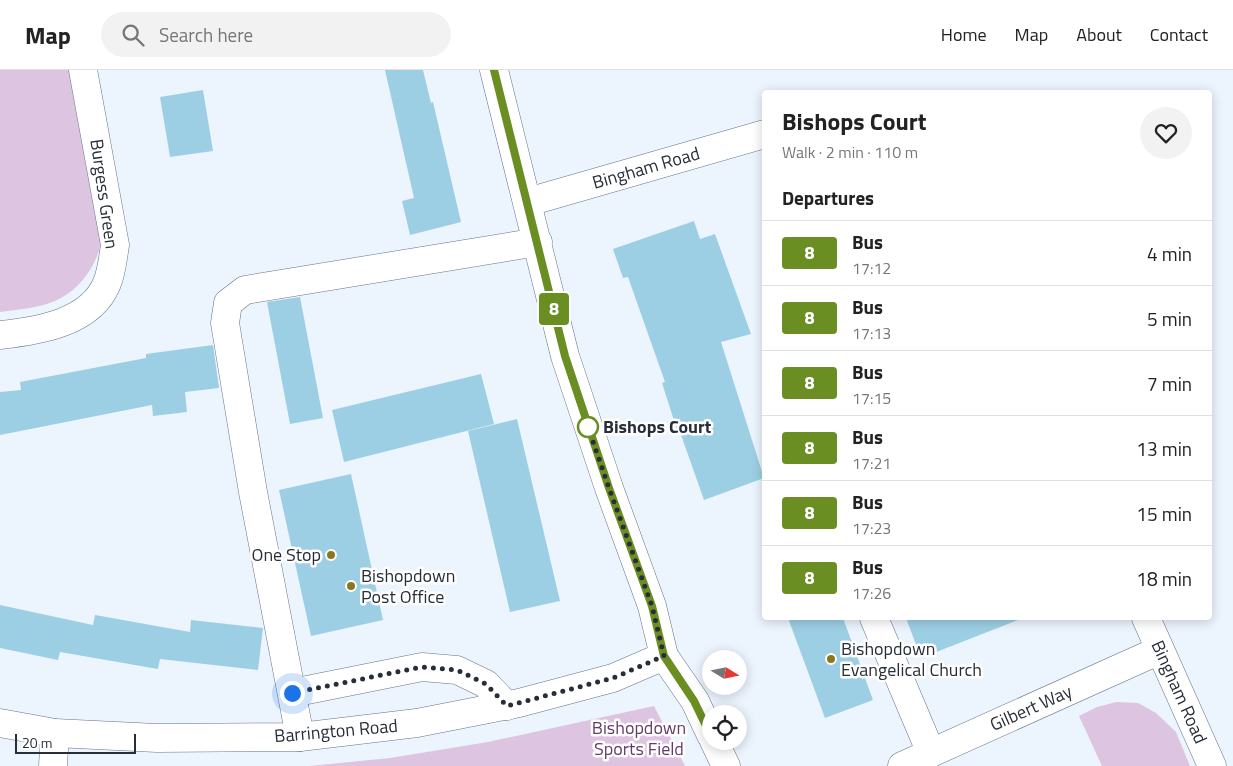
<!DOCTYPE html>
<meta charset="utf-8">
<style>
body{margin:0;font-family:"Titillium Web",sans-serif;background:#f2f2f2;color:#222;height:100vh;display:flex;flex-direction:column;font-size:19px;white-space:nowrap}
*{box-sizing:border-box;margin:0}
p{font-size:16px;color:#767676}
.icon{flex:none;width:28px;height:28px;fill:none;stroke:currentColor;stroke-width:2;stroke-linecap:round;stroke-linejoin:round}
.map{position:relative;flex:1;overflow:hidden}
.drawer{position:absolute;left:762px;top:20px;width:450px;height:530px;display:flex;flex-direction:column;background:#fff;border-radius:5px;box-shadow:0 2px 12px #0003}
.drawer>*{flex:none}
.badge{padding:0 10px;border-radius:4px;font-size:18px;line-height:32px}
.needle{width:32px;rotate:100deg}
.controls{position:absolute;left:702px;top:580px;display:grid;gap:10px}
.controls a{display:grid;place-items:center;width:45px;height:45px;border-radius:50%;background:#fff;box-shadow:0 2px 12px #0003;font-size:25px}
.scale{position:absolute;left:15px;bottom:12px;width:121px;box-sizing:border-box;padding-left:5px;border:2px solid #282e38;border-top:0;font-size:14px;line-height:18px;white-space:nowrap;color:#282e38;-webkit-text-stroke:4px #fff;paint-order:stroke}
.you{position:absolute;width:25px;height:25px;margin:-12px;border:4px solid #fff;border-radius:50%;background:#1a73e8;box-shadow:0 0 0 8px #1a73e833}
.map>.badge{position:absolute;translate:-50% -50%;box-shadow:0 0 0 2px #fff}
h2{padding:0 20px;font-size:19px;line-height:45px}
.round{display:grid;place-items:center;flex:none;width:52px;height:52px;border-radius:26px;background:#f2f2f2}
.headline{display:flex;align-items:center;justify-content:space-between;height:85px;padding:0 20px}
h1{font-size:24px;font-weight:700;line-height:38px}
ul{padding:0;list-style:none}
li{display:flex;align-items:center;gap:15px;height:65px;padding:0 20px;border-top:1px solid #e0e0e0}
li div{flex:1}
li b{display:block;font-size:19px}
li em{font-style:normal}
li .badge{min-width:55px;font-weight:700;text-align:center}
header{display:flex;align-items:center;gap:30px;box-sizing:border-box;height:70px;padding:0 25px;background:#fff;border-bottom:1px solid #e0e0e0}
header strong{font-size:24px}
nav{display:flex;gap:28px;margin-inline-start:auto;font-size:18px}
.search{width:350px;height:45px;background:#f2f2f2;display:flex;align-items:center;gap:12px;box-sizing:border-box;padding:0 18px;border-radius:28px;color:#767676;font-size:19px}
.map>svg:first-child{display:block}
.green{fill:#ddc4e1}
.building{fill:#9dcfe4}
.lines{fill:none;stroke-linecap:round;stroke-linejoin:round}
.minor-casing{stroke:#64748b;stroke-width:29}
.minor{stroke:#fff;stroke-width:28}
.line-casing{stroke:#fff;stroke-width:11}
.line{stroke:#6b8e23;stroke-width:8}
.walk{stroke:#282e38;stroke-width:5;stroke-dasharray:0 9}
.stop-dot{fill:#fff;stroke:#6b8e23;stroke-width:2.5}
.poi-dot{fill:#8b781d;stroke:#fff;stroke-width:2}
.labels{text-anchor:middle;stroke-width:5;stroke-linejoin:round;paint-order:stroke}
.street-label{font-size:18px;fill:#282e38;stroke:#fff}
.stop-label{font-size:18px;font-weight:bold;fill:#282e38;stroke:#fff;text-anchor:start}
.poi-label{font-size:18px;fill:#282e38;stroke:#fff;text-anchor:start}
.park-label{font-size:18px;fill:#643c6b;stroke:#fff}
</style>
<header>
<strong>Map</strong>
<div class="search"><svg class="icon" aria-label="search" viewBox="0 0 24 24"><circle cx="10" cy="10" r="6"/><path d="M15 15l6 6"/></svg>Search here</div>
<nav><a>Home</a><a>Map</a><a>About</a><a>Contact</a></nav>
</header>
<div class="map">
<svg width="1233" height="696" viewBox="0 0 1233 696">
<rect width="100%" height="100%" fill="#ecf4fe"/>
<g class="green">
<path d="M0,0H72L101,156C101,162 101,169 100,176C96,196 80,218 61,228C44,238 19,239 0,242Z"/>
<polygon points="1116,632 1138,633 1156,643 1176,662 1190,696 1102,696 1079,646 1097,637"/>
<polygon points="654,636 685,696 310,696 390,688 488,672"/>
</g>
<g class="building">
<polygon points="385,0 423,0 431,33 433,32 461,152 410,165 402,131 414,128"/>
<polygon points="203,20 213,81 170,87 160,27"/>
<polygon points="694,151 700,169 715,164 751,264 721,272 764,408 704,430 680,362 678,363 662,313 665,312 628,207 623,208 613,179"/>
<polygon points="300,227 323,348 290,354 267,232"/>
<polygon points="213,275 219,318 185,322 187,342 153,346 152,335 0,365 0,322 21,320 20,312 146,288 146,284"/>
<polygon points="481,304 494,354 344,392 332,340"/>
<polygon points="517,349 560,531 510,542 468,361"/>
<polygon points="351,404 383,550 311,566 279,420"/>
<polygon points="0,535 93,555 95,545 190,562 191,550 263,558 258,600 160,589 158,599 60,582 58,590 0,578"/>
<polygon points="788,548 843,548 873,630 825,648"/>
<polygon points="906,548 1018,548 1018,550 921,588"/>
</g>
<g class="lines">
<g class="minor-casing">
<g id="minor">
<polyline points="494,0 565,286 609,418 652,536 664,586 695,631 711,665"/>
<polyline points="528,132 765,64"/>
<path d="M0,265C38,261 91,253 107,213C112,201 113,187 115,175L83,0"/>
<polyline points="874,548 931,683"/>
<polyline points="1146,548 1212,696"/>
<polyline points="292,623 422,597 457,600 486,614 507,636"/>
<polyline points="0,653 55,663 157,668 300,667 417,653 519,633 613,608 664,586"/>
<polyline points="300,667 253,422 225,253 228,233 245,220 538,172"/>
<polyline points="714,671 726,696"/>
<polyline points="53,696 55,663"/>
<polyline points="902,696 1160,580"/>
</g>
</g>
<use href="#minor" class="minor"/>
</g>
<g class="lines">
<g class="line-casing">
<polyline id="line" points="494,0 565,286 609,418 652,536 664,586 694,631 711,666"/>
</g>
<use href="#line" class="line"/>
<polyline class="walk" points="292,623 422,597 457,600 486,614 507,636 613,608 664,586 652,536 609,418 588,357"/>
</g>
<circle class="stop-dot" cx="588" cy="357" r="10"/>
<g class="poi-dot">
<circle cx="331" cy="485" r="5"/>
<circle cx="351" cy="516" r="5"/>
<circle cx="831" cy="589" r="5"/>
</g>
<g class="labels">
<g class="street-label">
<text transform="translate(646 98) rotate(-16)" y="6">Bingham Road</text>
<text transform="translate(104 124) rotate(82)" y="6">Burgess Green</text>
<text transform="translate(1179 622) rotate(66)" y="6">Bingham Road</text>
<text transform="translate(1031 638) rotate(-24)" y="6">Gilbert Way</text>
<text transform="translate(336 661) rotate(-5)" y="6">Barrington Road</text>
</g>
<g class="stop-label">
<text x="603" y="363">Bishops Court</text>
</g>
<g class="poi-label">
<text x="321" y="491" text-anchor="end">One Stop</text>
<text x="361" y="512">Bishopdown<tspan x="361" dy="21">Post Office</tspan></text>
<text x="841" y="585">Bishopdown<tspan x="841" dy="21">Evangelical Church</tspan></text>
</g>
<g class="park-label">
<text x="639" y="664">Bishopdown<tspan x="639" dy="21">Sports Field</tspan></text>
</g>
</g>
</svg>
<div class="controls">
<a><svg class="needle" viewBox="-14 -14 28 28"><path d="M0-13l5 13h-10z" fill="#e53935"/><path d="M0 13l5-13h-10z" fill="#767676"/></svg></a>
<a><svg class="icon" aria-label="locate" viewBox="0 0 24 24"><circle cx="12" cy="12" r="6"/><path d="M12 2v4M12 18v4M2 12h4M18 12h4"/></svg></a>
</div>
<div class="scale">20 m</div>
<div class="you" style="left:292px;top:623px"></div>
<b class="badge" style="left:554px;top:239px;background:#6b8e23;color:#fff">8</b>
<section class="drawer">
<div class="headline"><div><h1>Bishops Court</h1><p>Walk · 2 min · 110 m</p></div><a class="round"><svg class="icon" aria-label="heart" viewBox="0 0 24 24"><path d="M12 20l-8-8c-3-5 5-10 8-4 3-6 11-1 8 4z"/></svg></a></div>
<h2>Departures</h2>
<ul>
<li><span class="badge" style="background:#6b8e23;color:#fff">8</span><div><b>Bus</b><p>17:12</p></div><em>4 min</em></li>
<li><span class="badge" style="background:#6b8e23;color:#fff">8</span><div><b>Bus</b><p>17:13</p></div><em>5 min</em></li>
<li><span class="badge" style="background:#6b8e23;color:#fff">8</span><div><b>Bus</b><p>17:15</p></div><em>7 min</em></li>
<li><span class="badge" style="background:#6b8e23;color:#fff">8</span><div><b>Bus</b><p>17:21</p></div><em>13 min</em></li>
<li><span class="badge" style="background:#6b8e23;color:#fff">8</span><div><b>Bus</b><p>17:23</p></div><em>15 min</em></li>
<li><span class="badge" style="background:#6b8e23;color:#fff">8</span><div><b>Bus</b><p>17:26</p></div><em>18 min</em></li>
</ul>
</section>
</div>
